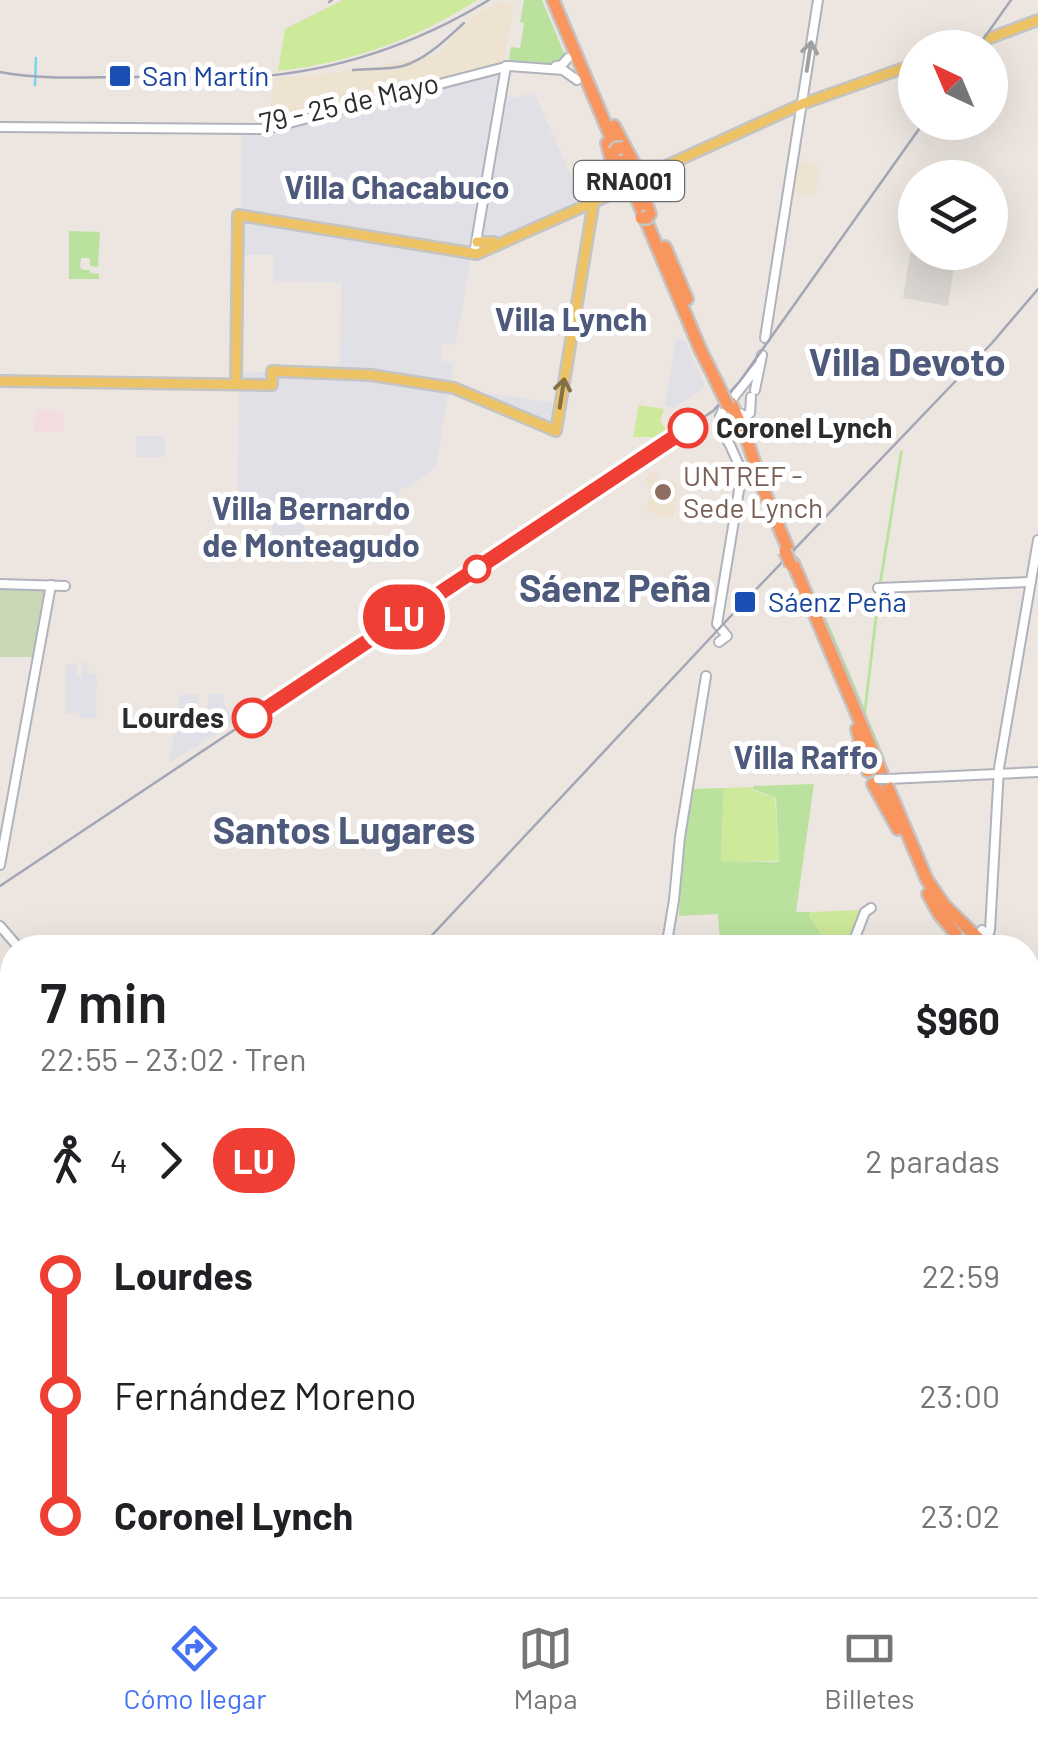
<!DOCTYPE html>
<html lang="es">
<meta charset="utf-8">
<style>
body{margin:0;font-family:Barlow,sans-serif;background:#f6f6f6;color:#202124;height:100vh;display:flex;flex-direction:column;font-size:38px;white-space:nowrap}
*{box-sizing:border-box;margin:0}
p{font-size:32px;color:#757577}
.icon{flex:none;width:55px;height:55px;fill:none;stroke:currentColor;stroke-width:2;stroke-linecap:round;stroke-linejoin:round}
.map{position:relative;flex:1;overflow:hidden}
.panel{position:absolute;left:0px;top:935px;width:1040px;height:662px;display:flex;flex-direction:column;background:#fff;border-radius:40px 40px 0 0;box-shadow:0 10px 40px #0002}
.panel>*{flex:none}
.badge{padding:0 20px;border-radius:32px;font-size:35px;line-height:65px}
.needle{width:65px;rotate:316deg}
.tools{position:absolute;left:898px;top:30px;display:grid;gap:20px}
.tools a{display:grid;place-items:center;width:110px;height:110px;border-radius:50%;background:#fff;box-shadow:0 10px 40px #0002;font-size:50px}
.map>.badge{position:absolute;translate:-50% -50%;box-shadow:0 0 0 5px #fff}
.legs{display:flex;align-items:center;gap:15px;height:110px;padding:0 40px;font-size:32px}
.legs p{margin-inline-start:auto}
.summary{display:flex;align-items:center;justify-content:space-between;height:170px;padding:0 40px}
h1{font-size:55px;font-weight:600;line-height:75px}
ul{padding:0 40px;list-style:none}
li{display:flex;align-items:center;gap:35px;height:120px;font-size:38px}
li i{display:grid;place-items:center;width:15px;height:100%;margin:0 12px;background:currentColor}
li i::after{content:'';width:25px;height:25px;margin:-12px;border:8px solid;border-radius:50%;background:#fff}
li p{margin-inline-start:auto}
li:first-child i{background:linear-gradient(#0000 50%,currentColor 0)}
li:last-child i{background:linear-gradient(currentColor 50%,#0000 0)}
.dock{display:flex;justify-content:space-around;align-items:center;height:140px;border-top:2px solid #e0e0e0;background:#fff;font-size:28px;color:#757577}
.dock a{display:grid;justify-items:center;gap:5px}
.dock .current{color:#4573f4}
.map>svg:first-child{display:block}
.industrial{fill:#e1e0e6}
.education{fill:#eee2d0}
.medical{fill:#f3dde0}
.green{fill:#bae29e}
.cemetery{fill:#c9d7b7}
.pitch{fill:#cde99a}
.plaza{fill:#dad6d2}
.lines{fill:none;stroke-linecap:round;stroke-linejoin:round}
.stream{stroke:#77d5eb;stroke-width:2.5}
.secondary-casing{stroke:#b0b3bc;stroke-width:12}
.primary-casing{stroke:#c4c4c4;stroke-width:14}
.motorway-casing{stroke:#c4c4c4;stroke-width:16}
.secondary{stroke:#fff;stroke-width:8}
.primary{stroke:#edc365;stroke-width:9}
.motorway{stroke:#f9965f;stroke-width:11}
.rail{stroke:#a2a6b6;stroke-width:2.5}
.secondary-bridge-casing{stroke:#b0b3bc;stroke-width:12;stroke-linecap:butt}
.primary-bridge-casing{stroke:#c4c4c4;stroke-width:14;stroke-linecap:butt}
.motorway-bridge-casing{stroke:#c4c4c4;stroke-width:16;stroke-linecap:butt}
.secondary-bridge{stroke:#fff;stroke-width:8}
.primary-bridge{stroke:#edc365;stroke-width:9}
.motorway-bridge{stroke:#f9965f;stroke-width:11}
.oneway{stroke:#a0a0a0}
.oneway2{stroke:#837046}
.line-1-casing{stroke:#fff;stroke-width:22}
.line-1{stroke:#ef3e33;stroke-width:15}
.transit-dot{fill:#1a4fb4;stroke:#fff;stroke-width:4}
.stop-1-dot{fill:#fff;stroke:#ef3e33;stroke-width:5}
.education-dot{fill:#8d6e63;stroke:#fff;stroke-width:4}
.labels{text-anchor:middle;stroke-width:10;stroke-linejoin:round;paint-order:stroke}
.shield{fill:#fff;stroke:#6b6b6b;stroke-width:2.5}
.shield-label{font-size:25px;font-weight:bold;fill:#2c2c2c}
.transit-label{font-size:28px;fill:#164399;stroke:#fff;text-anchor:start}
.street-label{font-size:28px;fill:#2c2c2c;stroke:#fff}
.stop-label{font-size:28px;font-weight:bold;fill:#2c2c2c;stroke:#fff;text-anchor:start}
.education-label{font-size:28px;fill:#785e54;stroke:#fff;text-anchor:start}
.quarter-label{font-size:32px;font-weight:bold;fill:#4e5a7c;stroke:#fff}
.district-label{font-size:38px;font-weight:bold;fill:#4e5a7c;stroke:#fff}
</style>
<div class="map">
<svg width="1038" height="1597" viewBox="0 0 1038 1597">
<rect width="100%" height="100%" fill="#ede6e0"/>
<g class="industrial">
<polygon points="502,71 456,344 442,345 442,361 453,362 450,384 340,371 341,282 273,281 274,255 240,255 242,131 268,130 311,122"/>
<polygon points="534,92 582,201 492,240 480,237 505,97 511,95 513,99"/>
<polygon points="676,338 685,340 705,386 674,408 665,406"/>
<polygon points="239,371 368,377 446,390 448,392 436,467 408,488 401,487 400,494 381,508 332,500 326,524 300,520 309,535 272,535 272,509 237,509"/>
<polygon points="488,393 555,403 553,425 487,397"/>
<rect x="136" y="436" width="29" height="21"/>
<polygon points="86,661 89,674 97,675 96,718 80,718 79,712 66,714 66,664 75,664 77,662 77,676 81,677 84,662"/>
<polygon points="198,694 198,709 208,708 208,694 224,694 224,704 235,722 169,763 180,695"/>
<polygon points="12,1288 12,1353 0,1368 0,1295"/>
</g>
<g class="education">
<polygon points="503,2 514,4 504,63 308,116 268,123 275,77 297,77 356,70 440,54 453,35 472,17 496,3"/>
<polygon points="797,160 820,166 815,196 791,191"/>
<polygon points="658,472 656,488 669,489 672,482 678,483 673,518 646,512 650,495 646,479 650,473"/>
</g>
<polygon class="medical" points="35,409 64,411 64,432 34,432"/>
<g class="green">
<polygon points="524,0 542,0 564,53 564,60 557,64 509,60 511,47 520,48 524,23 520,22"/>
<polygon points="69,231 100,232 98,267 90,266 90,258 81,258 80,267 83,270 90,270 90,273 99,274 99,279 69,279"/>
<polygon points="912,254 954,262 946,304 905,297"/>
<polygon points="903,450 881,588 866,713 886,761 881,756 889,771 889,777 805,583 828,622 864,707 878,588 900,451"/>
<polygon points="814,784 796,912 811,912 809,916 830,947 708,947 707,945 720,944 718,914 679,916 682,844 690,789 724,788 721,861 779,862 776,798 753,789 753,786"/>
</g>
<polygon class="cemetery" points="0,588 47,589 34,657 0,657"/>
<g class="pitch">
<path d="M343,0H477C416,39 350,63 278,71L285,29Z"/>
<polygon points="639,405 664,409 660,420 666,430 654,437 633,437"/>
<polygon points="752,787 753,790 775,798 779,861 721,861 724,788"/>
<polygon points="860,910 847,947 830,947 809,916 811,912"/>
</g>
<polygon class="plaza" points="910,253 955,260 948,306 903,298"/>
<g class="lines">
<polyline class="stream" points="35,85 36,58"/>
<g class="secondary-casing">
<g id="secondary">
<polyline points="556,66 562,65 568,58"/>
<polyline points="0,127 266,129 509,66 563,70 577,80"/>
<polyline points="474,254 506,66"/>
<polyline points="765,338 818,0"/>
<polyline points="755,390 762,355"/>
<polyline points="733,398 759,365"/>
<polyline points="739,413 746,416 750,413 751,397"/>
<polyline points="0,584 65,586"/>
<polyline points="878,588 1031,582"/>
<polyline points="719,642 727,636 717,624 742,472 730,445 720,429 720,416 724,407"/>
<polyline points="888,779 1038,772"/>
<polyline points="0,865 51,585"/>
<polyline points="0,926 19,948"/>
<polyline points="982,930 1001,948"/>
<polyline points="956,934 970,948"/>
<polyline points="985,941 990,930 999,768 1038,540"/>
<polyline points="666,948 674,900 680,837 706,676"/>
<polyline points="851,948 865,912 871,908"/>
<polyline points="1028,1534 1038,1527"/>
<polyline points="573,1585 583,1597"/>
<polyline points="40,1597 54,1585"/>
<polyline points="972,1597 982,1585"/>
</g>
</g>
<g class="primary-casing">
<g id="primary">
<polyline points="990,38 1038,20"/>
<polyline points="962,48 973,43"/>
<polyline points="637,179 802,104 915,64"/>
<polyline points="477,242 494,242"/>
<polyline points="0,381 272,385 272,371 371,375 454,388 556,431 593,206 591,198"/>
<polyline points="236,384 238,215 477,254 627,187"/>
<polyline points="943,948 959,945"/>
<polyline points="608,1597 612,1585"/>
</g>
</g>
<g class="motorway-casing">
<g id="motorway">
<polyline points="553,0 701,351 716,381"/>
<polyline points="614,126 638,171"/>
<polyline points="607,143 613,166"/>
<polyline points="640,184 650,214"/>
<polyline points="665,247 687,299"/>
<polyline points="731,403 745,434 764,491 788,549"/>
<polyline points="793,563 927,880 945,906 988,948"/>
<polyline points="857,729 868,771"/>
<polyline points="873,784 898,829"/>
<polyline points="928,894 939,914 956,934"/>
<polyline points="1028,977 1038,990"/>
<polyline points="1028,995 1038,1003"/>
<polyline points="1028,1437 1038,1433"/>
<polyline points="773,1597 783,1585"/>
</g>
</g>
<use href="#secondary" class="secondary"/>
<use href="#primary" class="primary"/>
<use href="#motorway" class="motorway"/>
<g class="rail">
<polyline points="329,2 332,0"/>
<polyline points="977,48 1011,0"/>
<path d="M353,70C369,68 388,70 403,66C427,59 446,39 464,23"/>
<path d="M0,72C43,80 86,77 129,77C170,77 211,79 251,77C335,72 417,44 489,0"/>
<polyline points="0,886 713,411 740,381 924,122"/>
<polyline points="420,948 744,602 992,343 1038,289"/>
<polyline points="0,1391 12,1377"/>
</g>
<g class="secondary-bridge-casing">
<g id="secondary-bridge">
<polyline points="878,779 888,779"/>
<polyline points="979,947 985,941"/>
</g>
</g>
<g class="primary-bridge-casing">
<polyline id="primary-bridge" points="626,184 637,179"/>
</g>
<g class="motorway-bridge-casing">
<g id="motorway-bridge">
<polyline points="614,152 617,148 623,148"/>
<polyline points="641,218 647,218 650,214"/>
<polyline points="716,381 728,406"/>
<polyline points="785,551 791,565"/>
</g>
</g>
<use href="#secondary-bridge" class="secondary-bridge"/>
<use href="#primary-bridge" class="primary-bridge"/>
<use href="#motorway-bridge" class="motorway-bridge"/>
</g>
<defs><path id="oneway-shaft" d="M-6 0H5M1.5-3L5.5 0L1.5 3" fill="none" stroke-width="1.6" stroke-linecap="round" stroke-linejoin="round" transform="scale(2.5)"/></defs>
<use class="oneway" href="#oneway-shaft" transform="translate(809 56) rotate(-81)"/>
<use class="oneway2" href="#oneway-shaft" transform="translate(562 393) rotate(-81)"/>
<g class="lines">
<g class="line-1-casing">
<polyline id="line-1" points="252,718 688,428"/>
</g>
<use href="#line-1" class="line-1"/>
</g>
<g class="transit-dot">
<rect x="108" y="64" width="24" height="24" rx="5"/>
<rect x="733" y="590" width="24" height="24" rx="5"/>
</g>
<g class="stop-1-dot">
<circle cx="688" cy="428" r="18"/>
<circle cx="477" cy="569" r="12"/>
<circle cx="252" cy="718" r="18"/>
</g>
<circle class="education-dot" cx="663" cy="492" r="10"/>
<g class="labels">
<rect class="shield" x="574" y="161" width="110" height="40" rx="8"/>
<g class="shield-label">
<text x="629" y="190">RNA001</text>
</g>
<g class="transit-label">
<text x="142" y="86">San Martín</text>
<text x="768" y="612">Sáenz Peña</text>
</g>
<g class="street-label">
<text transform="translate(349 103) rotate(-13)" y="10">79 - 25 de Mayo</text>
</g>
<g class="stop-label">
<text x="716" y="438">Coronel Lynch</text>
<text x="224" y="728" text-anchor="end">Lourdes</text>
</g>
<g class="education-label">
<text x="683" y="486">UNTREF -<tspan x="683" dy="32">Sede Lynch</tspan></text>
</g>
<g class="quarter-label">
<text x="397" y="199">Villa Chacabuco</text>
<text x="571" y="331">Villa Lynch</text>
<text x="311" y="520">Villa Bernardo<tspan x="311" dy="37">de Monteagudo</tspan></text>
<text x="806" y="769">Villa Raffo</text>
</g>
<g class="district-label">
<text x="907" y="376">Villa Devoto</text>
<text x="615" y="602">Sáenz Peña</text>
<text x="344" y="844">Santos Lugares</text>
</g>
</g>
</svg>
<div class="tools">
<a><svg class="needle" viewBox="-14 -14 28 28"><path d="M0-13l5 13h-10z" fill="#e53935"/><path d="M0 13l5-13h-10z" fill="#757577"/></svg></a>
<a><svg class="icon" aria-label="layers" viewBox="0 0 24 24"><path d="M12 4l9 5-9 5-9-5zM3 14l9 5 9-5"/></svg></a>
</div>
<b class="badge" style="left:404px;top:617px;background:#ef3e33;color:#fff">LU</b>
<section class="panel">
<div class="summary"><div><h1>7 min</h1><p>22:55 – 23:02 · Tren</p></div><b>$960</b></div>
<div class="legs"><svg class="icon" aria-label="walk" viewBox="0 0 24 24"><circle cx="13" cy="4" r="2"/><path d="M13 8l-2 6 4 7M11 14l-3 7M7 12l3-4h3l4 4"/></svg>4<svg class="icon" aria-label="forward" viewBox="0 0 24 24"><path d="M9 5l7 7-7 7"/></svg><b class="badge" style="background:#ef3e33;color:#fff">LU</b><p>2 paradas</p></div>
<ul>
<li><i style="color:#ef3e33"></i><b>Lourdes</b><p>22:59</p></li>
<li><i style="color:#ef3e33"></i><span>Fernández Moreno</span><p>23:00</p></li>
<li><i style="color:#ef3e33"></i><b>Coronel Lynch</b><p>23:02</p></li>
</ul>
</section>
</div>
<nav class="dock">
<a class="current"><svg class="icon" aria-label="directions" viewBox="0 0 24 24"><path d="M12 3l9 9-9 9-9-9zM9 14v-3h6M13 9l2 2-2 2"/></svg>Cómo llegar</a>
<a><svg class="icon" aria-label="map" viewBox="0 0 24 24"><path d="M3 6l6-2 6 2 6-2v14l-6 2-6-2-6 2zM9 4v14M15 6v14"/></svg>Mapa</a>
<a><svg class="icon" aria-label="tickets" viewBox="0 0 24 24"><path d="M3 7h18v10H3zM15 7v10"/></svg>Billetes</a>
</nav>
